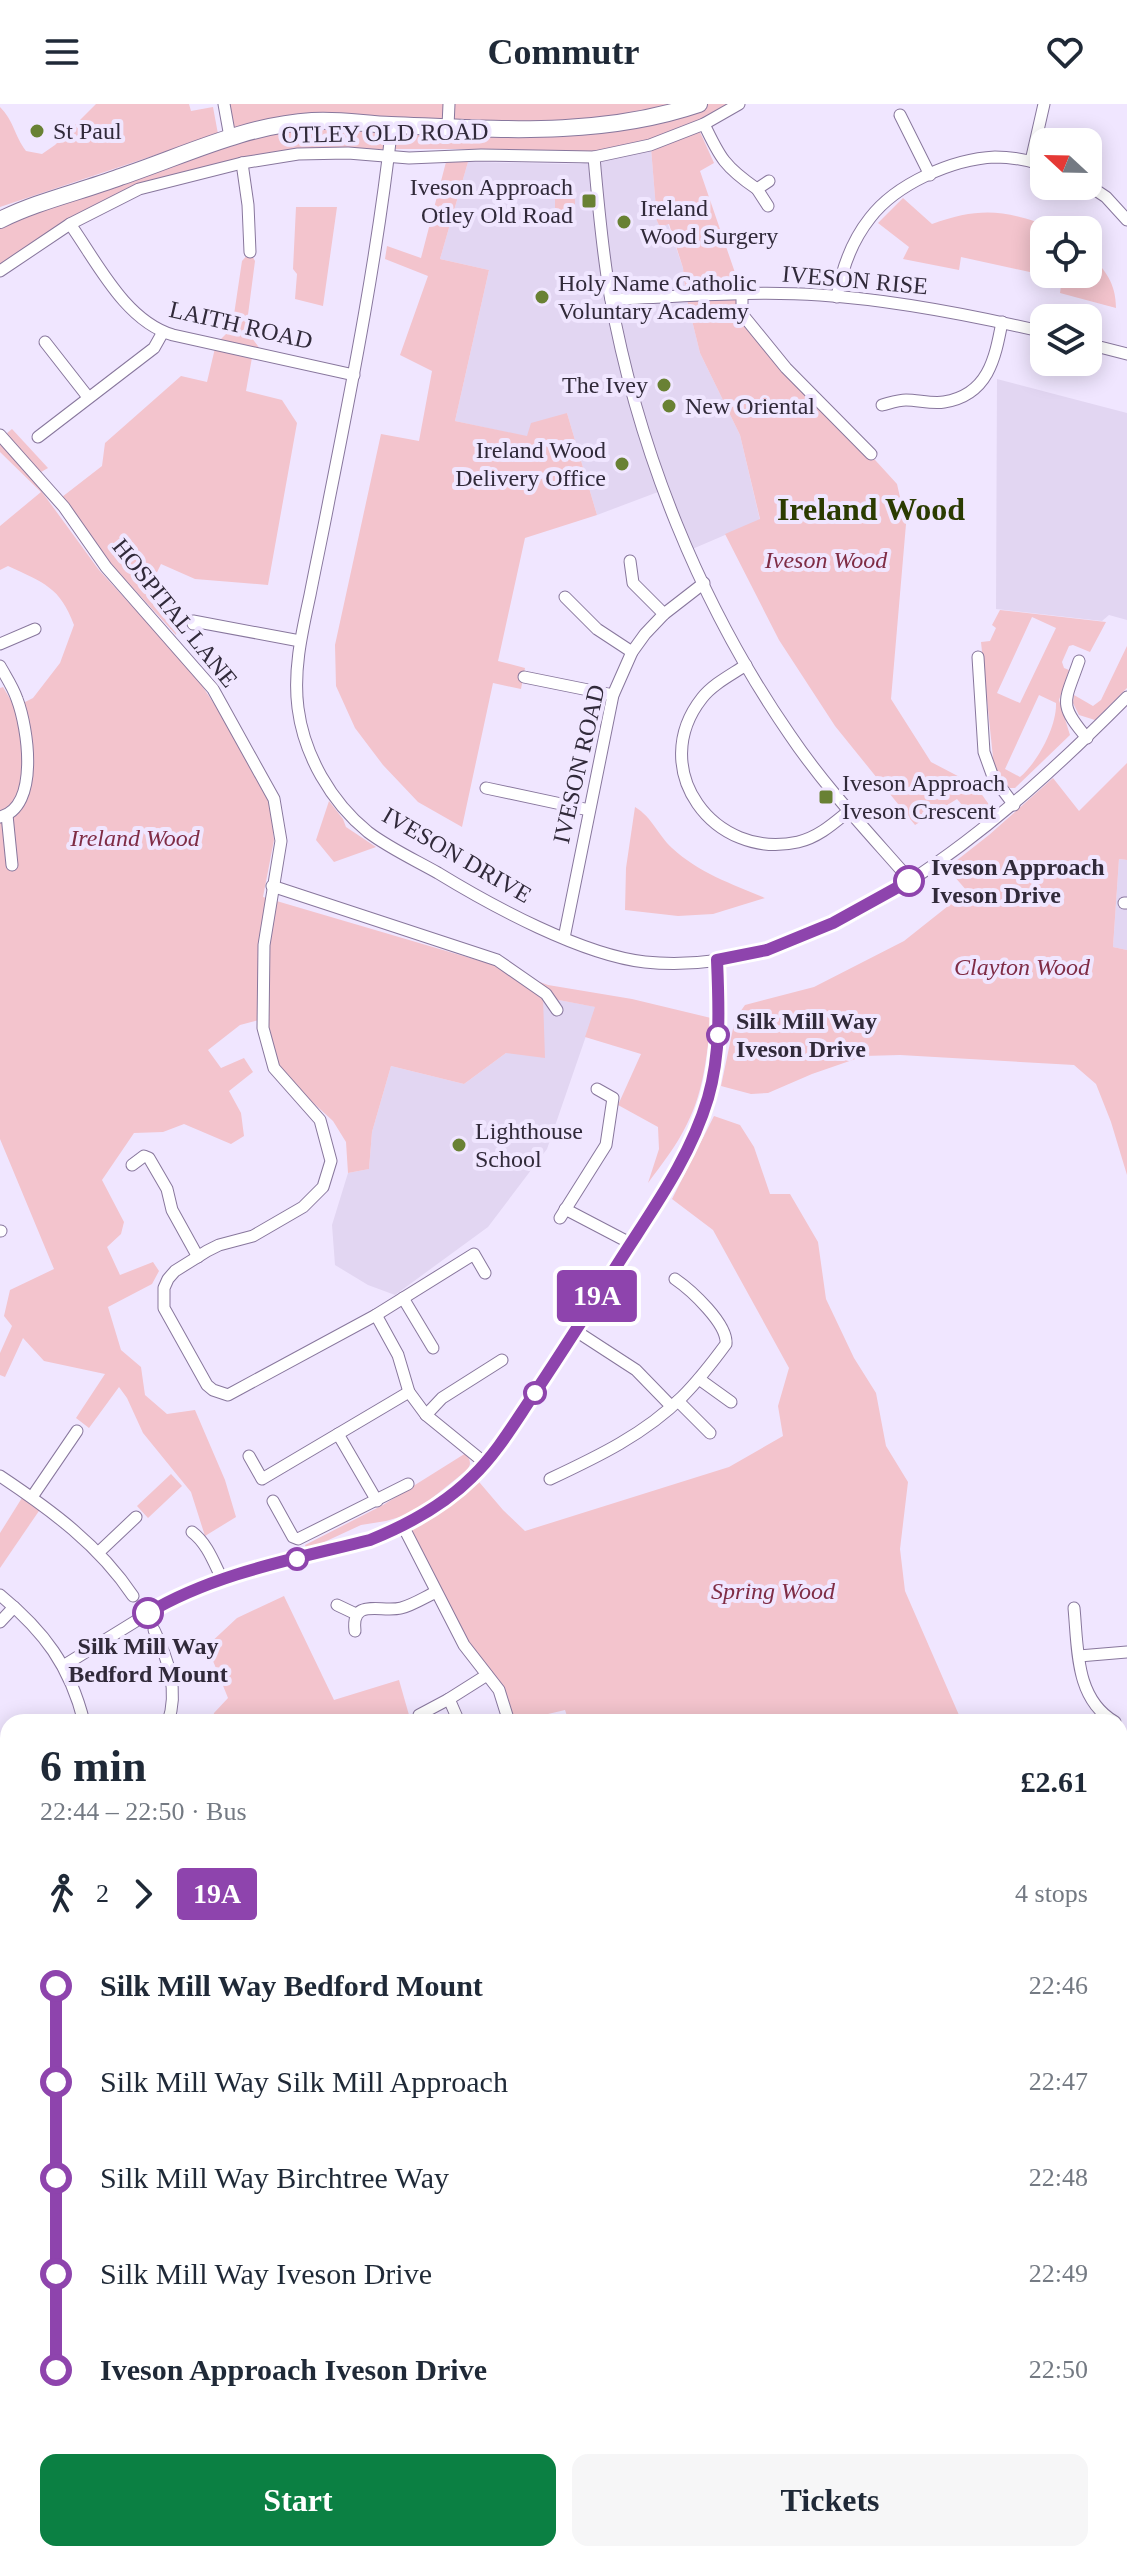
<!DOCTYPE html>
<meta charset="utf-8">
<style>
body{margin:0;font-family:Georgia,serif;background:#f6f6f7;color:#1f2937;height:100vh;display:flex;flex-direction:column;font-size:30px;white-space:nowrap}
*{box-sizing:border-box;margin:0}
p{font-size:26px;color:#747a83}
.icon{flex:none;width:44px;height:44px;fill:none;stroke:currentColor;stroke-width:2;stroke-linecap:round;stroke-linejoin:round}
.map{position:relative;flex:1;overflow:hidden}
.details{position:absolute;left:0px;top:1610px;width:1128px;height:848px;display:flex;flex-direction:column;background:#fff;border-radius:24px 24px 0 0;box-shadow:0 4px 20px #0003}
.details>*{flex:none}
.badge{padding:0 16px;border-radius:6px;font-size:28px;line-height:52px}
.needle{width:52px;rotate:292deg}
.buttons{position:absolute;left:1030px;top:24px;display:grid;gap:16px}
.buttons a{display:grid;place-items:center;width:72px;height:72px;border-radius:16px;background:#fff;box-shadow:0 4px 20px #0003;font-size:40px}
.map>.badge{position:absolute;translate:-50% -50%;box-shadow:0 0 0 4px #fff}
.legs{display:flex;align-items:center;gap:12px;height:88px;padding:0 40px;font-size:26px}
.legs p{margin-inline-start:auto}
.headline{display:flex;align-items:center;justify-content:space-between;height:136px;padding:0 40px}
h1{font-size:44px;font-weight:800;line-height:60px}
.cta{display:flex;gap:16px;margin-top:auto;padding:16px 40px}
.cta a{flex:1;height:92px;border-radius:16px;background:#0b8043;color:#fff;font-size:32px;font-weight:800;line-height:92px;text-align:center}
.cta a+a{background:#f6f6f7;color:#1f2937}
ul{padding:0 40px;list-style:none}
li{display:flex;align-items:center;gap:28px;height:96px;font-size:30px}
li i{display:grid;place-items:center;width:12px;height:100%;margin:0 10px;background:currentColor}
li i::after{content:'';width:20px;height:20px;margin:-10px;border:6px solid;border-radius:50%;background:#fff}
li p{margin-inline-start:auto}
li:first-child i{background:linear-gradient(#0000 50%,currentColor 0)}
li:last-child i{background:linear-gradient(currentColor 50%,#0000 0)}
header{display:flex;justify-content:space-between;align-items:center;height:104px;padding:0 40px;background:#fff;font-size:36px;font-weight:800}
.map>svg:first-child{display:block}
.built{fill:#e2d6f2}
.green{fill:#f3c4cd;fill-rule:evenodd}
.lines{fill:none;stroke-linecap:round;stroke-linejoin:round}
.stream{stroke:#6398c4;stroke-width:3}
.street-casing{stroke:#88779d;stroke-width:13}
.secondary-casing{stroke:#88779d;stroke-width:18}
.street{stroke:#fff;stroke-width:11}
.secondary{stroke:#fff;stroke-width:16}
.rail{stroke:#494152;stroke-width:3;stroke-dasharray:10 10;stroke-linecap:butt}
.line-1-casing{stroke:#fff;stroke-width:18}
.line-1{stroke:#8e44ad;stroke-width:12}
.poi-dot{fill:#698134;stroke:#f0e6ff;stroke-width:3}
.stop-1-dot{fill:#fff;stroke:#8e44ad;stroke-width:4}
.labels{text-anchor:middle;stroke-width:8;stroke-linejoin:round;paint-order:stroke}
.poi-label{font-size:24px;fill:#312a3a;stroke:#f0e6ff;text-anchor:start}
.street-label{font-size:24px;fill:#312a3a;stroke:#f0e6ff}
.park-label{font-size:24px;font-style:italic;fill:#7f2c45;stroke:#f0e6ff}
.stop-label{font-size:24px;font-weight:bold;fill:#312a3a;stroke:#f0e6ff;text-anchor:start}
.district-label{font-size:32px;font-weight:bold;fill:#2b3b01;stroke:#f0e6ff}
</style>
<header><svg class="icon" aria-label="menu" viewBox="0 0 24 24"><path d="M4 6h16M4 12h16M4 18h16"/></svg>Commutr<svg class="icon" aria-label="heart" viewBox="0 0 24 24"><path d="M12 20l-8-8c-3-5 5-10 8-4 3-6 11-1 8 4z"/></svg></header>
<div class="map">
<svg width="1127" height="2458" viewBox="0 0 1127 2458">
<rect width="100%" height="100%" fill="#f0e6ff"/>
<g class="built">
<polygon points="651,44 657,117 660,123 668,120 683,164 686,192 700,249 740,331 760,416 683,449 658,388 597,411 567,309 528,333 455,317 489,166 440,155 468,58 580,60"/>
<polygon points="997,275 1127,309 1127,516 1109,511 1102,517 996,505"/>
<polygon points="1119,755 1127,756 1127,846 1113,843"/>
<polygon points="543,893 596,903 547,1045 488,1123 395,1191 368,1181 335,1161 332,1121 348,1069 369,1065 372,1028 391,962 464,980 506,949"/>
</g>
<g class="green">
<path d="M96,0H189L191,7L213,3L218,30L0,103V3C14,17 14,31 26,47L42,50L55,41Z"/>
<polygon points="228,0 729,0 705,14 648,37 584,49 501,45 374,45 348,49 298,50 139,85 0,167 0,122 13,115 236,38"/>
<polygon points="700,28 714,59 700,67 742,189 742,210 897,380 906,420 891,595 931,658 975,681 990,702 975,716 957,695 915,721 835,622 779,536 725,430 760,415 740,331 700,249 686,192 683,164 669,120 660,123 657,117 651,44"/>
<polygon points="446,58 468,58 440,155 489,166 455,317 527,332 531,319 567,309 597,411 525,434 498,557 525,564 521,585 493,579 462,723 418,698 383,661 355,624 336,582 335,541 381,330 419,337 432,267 400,251 428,172 385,155 387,142 421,154"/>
<polygon points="555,83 575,83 575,115 555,116"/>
<path d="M903,94L932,120C981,102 1009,106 1058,126H1044V170H1088V148C1105,166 1116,179 1116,204L1060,189L1062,175L961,153L959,166L903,155L909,143L878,119Z"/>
<polygon points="296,103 337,103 323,202 295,195 297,170 293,165"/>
<polygon points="250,148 255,157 246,226 263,249 253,248 246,287 282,296 297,319 268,481 195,475 161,460 146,491 182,507 176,531 110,459 62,393 102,362 105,339 181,272 207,278 216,240 232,224 242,157"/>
<polygon points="12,325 48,364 41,368 6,330"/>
<path d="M0,337L43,386L42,388L99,466L195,571L222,612L270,699L274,736L263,793L494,861L548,881L632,895L711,914C707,951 704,987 687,1020C677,1041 662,1060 648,1079L659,1045L658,1023L618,1001L641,950L585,933L595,903L543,893L545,954L506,949L464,980L391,962L372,1028L369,1065L348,1069L346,1038L333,1017L309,995L277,960L267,914L240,921L208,946L221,964L244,954L253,968L229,987L241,1009L244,1032L231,1040L184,1020L163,1028L134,1029L102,1076L124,1118L121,1130L107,1143L120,1171L153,1158L159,1167L152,1180L108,1203L121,1246L141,1263L145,1291L167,1310L195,1306L225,1376L236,1413L205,1432L191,1388L143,1329L127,1294L119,1283L89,1324L76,1314L105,1270L44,1257L23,1234L5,1273L0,1271V1249L12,1222L4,1212L10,1186L54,1165L0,1035V584L3,583L15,603L33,594L60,559L74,521C60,483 44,479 8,462L0,466V422L41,388L0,348Z"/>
<path d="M1000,506L1106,518L1090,548L1073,541L1069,542L1062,558L1064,564L1069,566L1059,596L1070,631L1015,684H1009L999,678L994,663L981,538L990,537L996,524L992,521ZM1032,513L1056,524L1020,599L997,589ZM1039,591L1056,599C1057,622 1038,658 1020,673L1005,665Z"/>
<polygon points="1127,542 1127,584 1095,616 1079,611 1073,599 1074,591 1093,602 1101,596"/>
<polygon points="1127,659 1127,756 1119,755 1113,843 1127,846 1127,1071 1111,1018 1096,980 1074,961 900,951 864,952 812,970 768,989 751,990 721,982 735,915 745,901 814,883 904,837 967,787 947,764 989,731 1053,674 1079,707"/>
<polygon points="329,697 343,715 346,723 376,743 334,758 316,736"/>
<path d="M635,703C652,713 658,731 672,744C699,769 732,780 765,794L713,810L678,812L625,806L626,764Z"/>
<polygon points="714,1012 740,1021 754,1043 770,1090 790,1090 818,1138 826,1195 854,1254 876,1289 886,1342 908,1378 900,1445 905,1487 962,1618 569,1618 565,1606 514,1618 464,1541 403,1422 474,1372 503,1406 525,1427 729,1363 783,1332 778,1302 789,1264 713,1126 672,1095"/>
<path d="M466,1349C470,1356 472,1360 467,1366L426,1399L403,1412L386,1417L361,1421L307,1446L305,1441L383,1401Z"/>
<polygon points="171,1370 182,1382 148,1414 137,1402"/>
<polygon points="25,1389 43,1401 0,1464 0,1429"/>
<polygon points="284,1492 334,1596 399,1576 411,1618 212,1618 214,1609 228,1594 207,1542 237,1514"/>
<polygon points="8,1668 8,1708 0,1714 0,1676"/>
<polygon points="1127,1787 1127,1928 1120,1930 1120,1790"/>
<polygon points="1120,2003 1127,2004 1127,2111 1120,2113"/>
<polygon points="8,2398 8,2450 317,2450 319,2458 0,2458 0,2402"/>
<polygon points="711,2450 756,2450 748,2458 704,2458"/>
</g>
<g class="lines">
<g class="stream">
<polyline points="1120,2095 1127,2093"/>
<polyline points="442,2458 444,2450"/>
</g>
<g class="street-casing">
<g id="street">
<polyline points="224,0 230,33"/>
<polyline points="900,11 930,71"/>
<path d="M704,20C720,54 725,63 757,85L769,77"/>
<path d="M392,21C378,147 354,271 329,396C323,428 316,460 310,491C302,528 293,566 298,604C304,651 331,698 368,728C389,744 415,756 438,769C492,802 582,851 645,858C826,877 1009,712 1127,593"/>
<polyline points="448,22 449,0"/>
<path d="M594,53C598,99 602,145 610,191C638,346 700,501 790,631C825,683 869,729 910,776"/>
<polyline points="1031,57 1044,0"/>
<polyline points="242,59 248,101 250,148"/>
<polyline points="1088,81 1106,93 1127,116"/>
<polyline points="757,85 768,102"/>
<path d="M70,120C97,158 125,217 173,231L354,271"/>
<polyline points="0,167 70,120 139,85 242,59 298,50 348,49 409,54 481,51 594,53 650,41 704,20 739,0"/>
<polyline points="742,189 742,210 786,264 871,350"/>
<path d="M837,193C842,164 851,138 870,114C896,80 952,55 995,53C1011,53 1028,56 1044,61"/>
<path d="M611,195C680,193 750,186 820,191C895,196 971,211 1044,228"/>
<polyline points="45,238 88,293"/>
<polyline points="1088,240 1127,250"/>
<path d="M882,301C890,299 898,296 906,296C918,296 932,300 944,298C988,291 995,255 1002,218"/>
<polyline points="0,331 64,403 106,463 213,585 274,695 281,737 264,841 263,924 274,964 320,1016 331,1057 323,1083 303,1103 253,1132 219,1141 207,1147 175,1167 168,1175 164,1184 164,1204 207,1281 213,1286 228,1291 376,1211 398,1251 409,1288 426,1311 485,1359"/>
<polyline points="38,333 154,244 163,228"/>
<polyline points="630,457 633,479 664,510"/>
<polyline points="565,493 597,525 632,548"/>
<polyline points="193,520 193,517 300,537"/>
<polyline points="0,540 35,525"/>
<polyline points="978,553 984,648 993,673 1014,701"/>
<path d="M1079,557C1065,598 1057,599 1087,634"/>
<path d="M746,561C731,571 713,580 702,594C646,665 714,757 798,738C819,733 834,719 850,706"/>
<path d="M0,562C6,573 13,583 17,595C28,624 40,703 0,713"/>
<polyline points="524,573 613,591"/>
<polyline points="486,684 589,706"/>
<polyline points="7,711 12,761"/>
<polyline points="272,782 497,856 546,890 557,906"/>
<polyline points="1124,799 1127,799"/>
<polyline points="564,834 613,591 632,548 645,530 664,510 704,479"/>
<polyline points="132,1061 144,1052 149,1054 167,1085 172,1106 198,1153"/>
<polyline points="565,1105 630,1139"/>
<polyline points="560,1114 606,1041 613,994 597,985"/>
<polyline points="0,1127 1,1127"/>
<polyline points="403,1194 433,1244"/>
<polyline points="376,1211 474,1150 485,1169"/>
<polyline points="576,1227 636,1266 671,1302"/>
<polyline points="699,1275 731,1298"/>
<polyline points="678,1297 710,1329"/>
<polyline points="426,1311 442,1294 502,1256"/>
<polyline points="338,1330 377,1397"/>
<polyline points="249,1352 262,1375 409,1288"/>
<path d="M0,1372C51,1406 99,1441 133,1492"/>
<path d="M550,1375C597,1353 645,1330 682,1293C698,1277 712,1259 726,1240C728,1220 691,1186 675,1175"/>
<polyline points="32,1393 77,1327"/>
<polyline points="273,1397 293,1433 298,1435 408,1380"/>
<polyline points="403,1422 464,1541 499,1586 509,1618"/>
<path d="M192,1428C207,1439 214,1459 222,1475"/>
<polyline points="99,1448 136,1413"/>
<path d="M0,1491C44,1527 70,1562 84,1618"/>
<polyline points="337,1501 356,1510"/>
<path d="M1074,1504C1078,1545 1075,1595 1115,1618"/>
<polyline points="0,1518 14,1503"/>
<path d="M154,1526C168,1555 179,1586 168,1618"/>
<path d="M355,1527C351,1493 381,1509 401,1504C413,1501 425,1493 436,1488"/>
<polyline points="1079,1552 1127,1548"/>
<polyline points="63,1562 170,1496 195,1485 261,1464 370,1436 403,1422 438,1401 474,1372 503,1337 576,1227 686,1051 709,992 716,953 719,900 717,856"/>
<polyline points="419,1611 449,1595"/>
<polyline points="459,1618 449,1595 487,1571"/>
<polyline points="0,1966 8,1959"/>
<polyline points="0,2082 8,2078"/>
<polyline points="0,2180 8,2179"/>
<polyline points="0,2289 8,2292"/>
<polyline points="1120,2415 1127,2405"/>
<polyline points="458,2450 459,2458"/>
<polyline points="911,2450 914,2458"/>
<polyline points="1007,2450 1007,2451"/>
<polyline points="1083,2458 1090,2450"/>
</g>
</g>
<g class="secondary-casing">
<g id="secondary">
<path d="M0,116C38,97 80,88 120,73C183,52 245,21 312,17C338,15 365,20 391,21C495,25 599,34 699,0"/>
<polyline points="1120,2188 1127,2186"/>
<polyline points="560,2458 568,2450"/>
</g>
</g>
<use href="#street" class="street"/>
<use href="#secondary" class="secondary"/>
<g class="rail">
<polyline points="1120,1775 1127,1772"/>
<polyline points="0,2393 8,2390"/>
</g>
</g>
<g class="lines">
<g class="line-1-casing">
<path id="line-1" d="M148,1509C215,1469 295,1455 370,1436C407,1421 443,1402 472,1373C495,1351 512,1323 530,1296C557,1256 583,1215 609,1174C645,1115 688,1061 708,994C721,949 719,902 717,856L767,846L833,819L909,777"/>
</g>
<use href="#line-1" class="line-1"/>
</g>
<g class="poi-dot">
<circle cx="37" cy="27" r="8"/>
<rect x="581" y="89" width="16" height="16" rx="4"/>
<circle cx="624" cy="118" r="8"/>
<circle cx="542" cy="193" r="8"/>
<circle cx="664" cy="281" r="8"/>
<circle cx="669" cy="302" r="8"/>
<circle cx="622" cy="360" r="8"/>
<rect x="818" y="685" width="16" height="16" rx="4"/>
<circle cx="459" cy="1041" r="8"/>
</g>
<g class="stop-1-dot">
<circle cx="909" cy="777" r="14"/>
<circle cx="718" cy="931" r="10"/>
<circle cx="535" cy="1289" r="10"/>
<circle cx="297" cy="1455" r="10"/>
<circle cx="148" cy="1509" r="14"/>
</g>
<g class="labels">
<g class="poi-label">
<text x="53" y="35">St Paul</text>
<text x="573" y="91" text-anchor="end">Iveson Approach<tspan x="573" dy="28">Otley Old Road</tspan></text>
<text x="640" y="112">Ireland<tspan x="640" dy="28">Wood Surgery</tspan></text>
<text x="558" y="187">Holy Name Catholic<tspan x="558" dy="28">Voluntary Academy</tspan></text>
<text x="648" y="289" text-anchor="end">The Ivey</text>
<text x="685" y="310">New Oriental</text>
<text x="606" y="354" text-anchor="end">Ireland Wood<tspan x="606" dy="28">Delivery Office</tspan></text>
<text x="842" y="687">Iveson Approach<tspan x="842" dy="28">Iveson Crescent</tspan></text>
<text x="475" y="1035">Lighthouse<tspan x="475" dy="28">School</tspan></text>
</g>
<g class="street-label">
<text transform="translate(385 29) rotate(-1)" y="8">OTLEY OLD ROAD</text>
<text transform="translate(855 176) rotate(5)" y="8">IVESON RISE</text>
<text transform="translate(241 221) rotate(13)" y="8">LAITH ROAD</text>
<text transform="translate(175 509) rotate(51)" y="8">HOSPITAL LANE</text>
<text transform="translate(579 660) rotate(-77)" y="8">IVESON ROAD</text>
<text transform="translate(457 751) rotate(30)" y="8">IVESON DRIVE</text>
</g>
<g class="park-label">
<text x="826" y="464">Iveson Wood</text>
<text x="135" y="742">Ireland Wood</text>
<text x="1022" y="871">Clayton Wood</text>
<text x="773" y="1495">Spring Wood</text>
</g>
<g class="stop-label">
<text x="931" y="771">Iveson Approach<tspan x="931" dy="28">Iveson Drive</tspan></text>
<text x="736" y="925">Silk Mill Way<tspan x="736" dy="28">Iveson Drive</tspan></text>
<text x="148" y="1550" text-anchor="middle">Silk Mill Way<tspan x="148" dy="28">Bedford Mount</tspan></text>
</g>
<g class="district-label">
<text x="871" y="416">Ireland Wood</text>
</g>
</g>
</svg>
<div class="buttons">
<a><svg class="needle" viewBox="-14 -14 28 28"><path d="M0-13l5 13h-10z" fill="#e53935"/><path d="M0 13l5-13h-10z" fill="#747a83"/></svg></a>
<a><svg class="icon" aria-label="locate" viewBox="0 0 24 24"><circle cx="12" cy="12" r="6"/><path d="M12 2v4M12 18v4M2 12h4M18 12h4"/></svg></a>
<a><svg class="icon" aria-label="layers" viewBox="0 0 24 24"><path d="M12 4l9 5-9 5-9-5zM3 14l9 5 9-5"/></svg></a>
</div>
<b class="badge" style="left:597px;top:1192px;background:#8e44ad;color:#fff">19A</b>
<section class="details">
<div class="headline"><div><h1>6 min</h1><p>22:44 – 22:50 · Bus</p></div><b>£2.61</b></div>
<div class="legs"><svg class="icon" aria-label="walk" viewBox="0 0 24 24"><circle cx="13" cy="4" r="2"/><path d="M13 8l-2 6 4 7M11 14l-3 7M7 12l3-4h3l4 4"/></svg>2<svg class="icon" aria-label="forward" viewBox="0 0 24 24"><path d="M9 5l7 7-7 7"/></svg><b class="badge" style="background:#8e44ad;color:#fff">19A</b><p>4 stops</p></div>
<ul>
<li><i style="color:#8e44ad"></i><b>Silk Mill Way Bedford Mount</b><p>22:46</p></li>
<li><i style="color:#8e44ad"></i><span>Silk Mill Way Silk Mill Approach</span><p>22:47</p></li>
<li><i style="color:#8e44ad"></i><span>Silk Mill Way Birchtree Way</span><p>22:48</p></li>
<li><i style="color:#8e44ad"></i><span>Silk Mill Way Iveson Drive</span><p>22:49</p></li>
<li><i style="color:#8e44ad"></i><b>Iveson Approach Iveson Drive</b><p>22:50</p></li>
</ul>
<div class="cta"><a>Start</a><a>Tickets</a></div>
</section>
</div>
